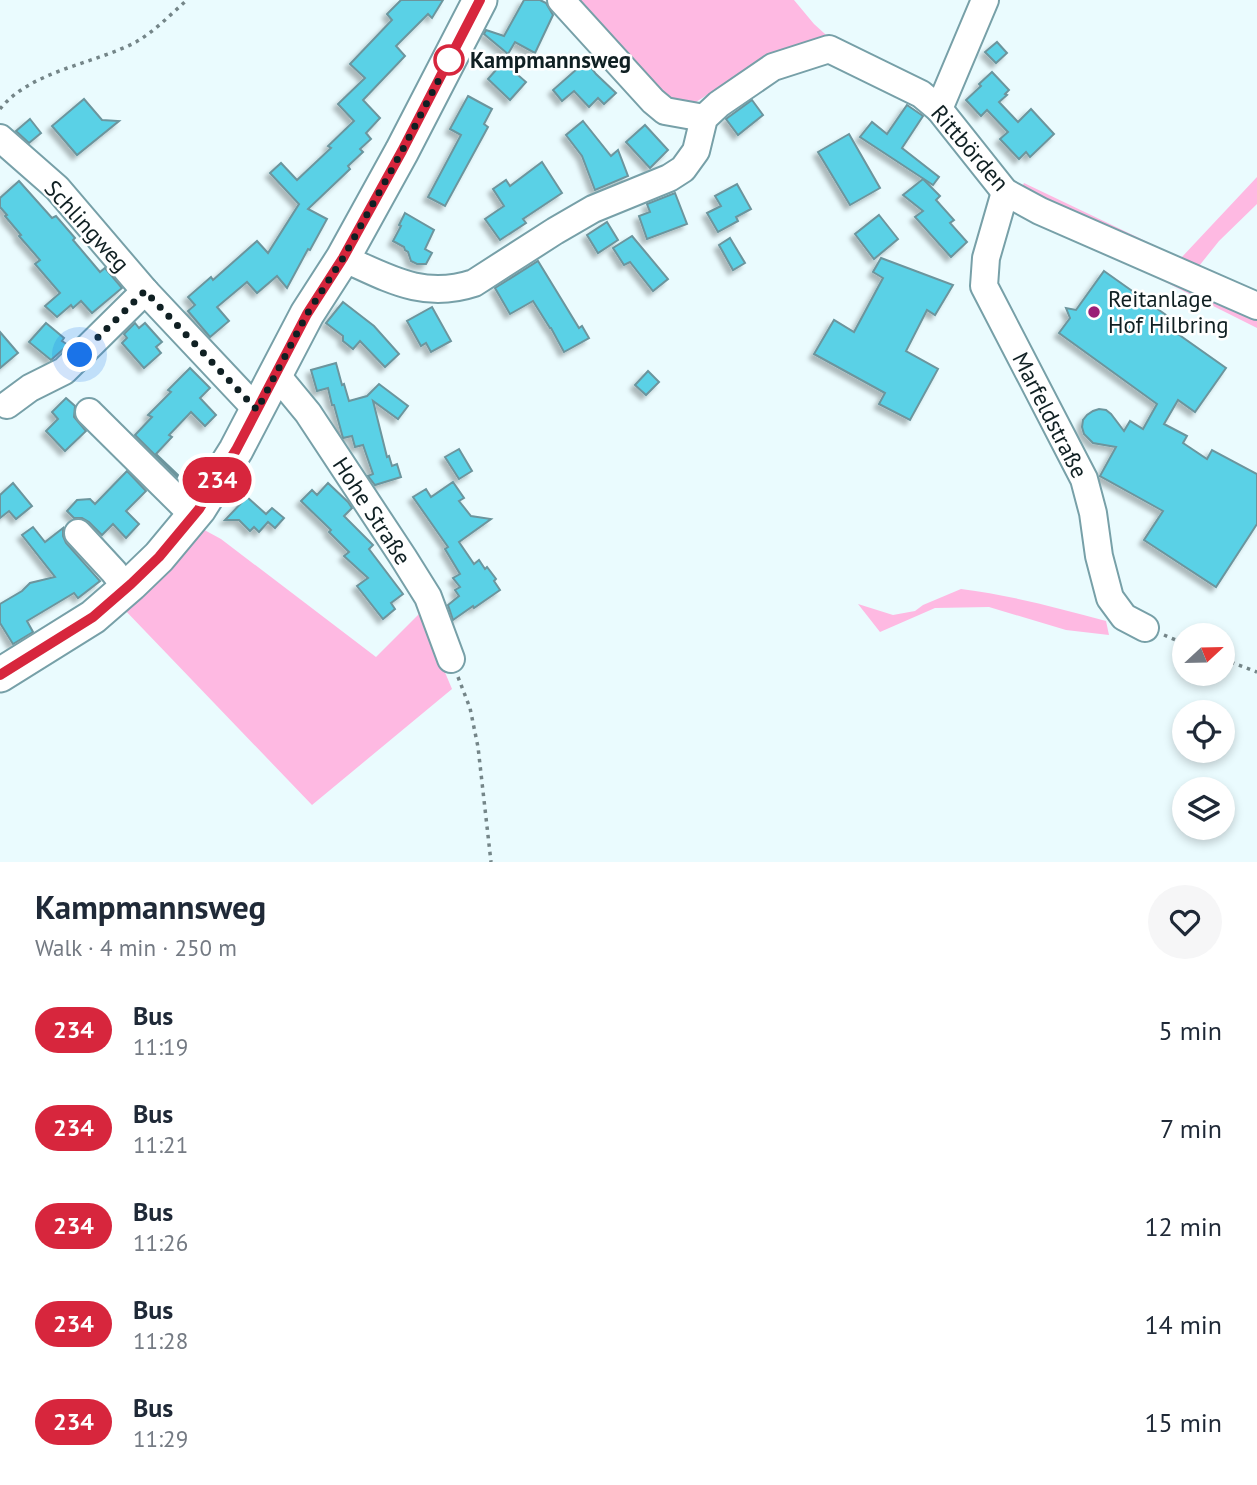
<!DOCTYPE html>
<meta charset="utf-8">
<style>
body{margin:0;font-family:"PT Sans",sans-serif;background:#f6f6f7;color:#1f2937;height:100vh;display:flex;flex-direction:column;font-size:26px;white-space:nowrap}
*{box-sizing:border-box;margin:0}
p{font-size:23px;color:#747a83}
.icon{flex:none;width:38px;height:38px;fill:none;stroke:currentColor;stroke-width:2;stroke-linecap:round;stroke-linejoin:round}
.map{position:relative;height:862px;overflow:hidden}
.drawer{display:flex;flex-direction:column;background:#fff;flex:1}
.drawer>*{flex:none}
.badge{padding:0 14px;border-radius:23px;font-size:24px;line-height:46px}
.needle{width:46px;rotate:68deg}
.controls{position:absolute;left:1172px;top:623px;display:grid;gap:14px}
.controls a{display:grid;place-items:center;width:63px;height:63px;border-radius:50%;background:#fff;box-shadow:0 4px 10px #0003;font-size:35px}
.you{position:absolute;width:35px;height:35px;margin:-18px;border:5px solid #fff;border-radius:50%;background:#1a73e8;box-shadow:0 0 0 10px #1a73e833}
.map>.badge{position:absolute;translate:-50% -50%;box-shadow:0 0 0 4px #fff}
.round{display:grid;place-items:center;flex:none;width:74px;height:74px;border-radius:37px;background:#f6f6f7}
.overview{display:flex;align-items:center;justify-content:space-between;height:119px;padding:0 35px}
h1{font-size:33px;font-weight:700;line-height:52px}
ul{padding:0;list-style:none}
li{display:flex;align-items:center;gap:21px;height:98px;padding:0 35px}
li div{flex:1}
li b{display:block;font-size:26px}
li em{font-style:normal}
li .badge{min-width:77px;font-weight:700;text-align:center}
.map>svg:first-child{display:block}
.green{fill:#feb9e2}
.building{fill:#5ad1e6;stroke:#6c959d;stroke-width:2;filter:url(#shadow)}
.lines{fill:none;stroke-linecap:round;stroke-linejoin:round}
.minor-casing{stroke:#77a0a8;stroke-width:30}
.major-casing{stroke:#77a0a8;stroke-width:37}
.path{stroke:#748588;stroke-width:3.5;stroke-dasharray:3.5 5;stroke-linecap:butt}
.minor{stroke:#fff;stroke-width:26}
.major{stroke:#fff;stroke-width:33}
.line-casing{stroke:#fff;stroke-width:16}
.line{stroke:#d7263d;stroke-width:10}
.walk{stroke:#102023;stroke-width:7;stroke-dasharray:0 12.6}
.stop-dot{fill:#fff;stroke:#d7263d;stroke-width:3.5}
.poi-dot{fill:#9a1e76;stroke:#fff;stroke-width:2.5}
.labels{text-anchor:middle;stroke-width:5;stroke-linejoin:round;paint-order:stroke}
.stop-label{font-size:23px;font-weight:bold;fill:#102023;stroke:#fff;text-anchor:start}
.street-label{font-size:23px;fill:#102023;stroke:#fff}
.poi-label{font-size:23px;fill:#102023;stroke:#fff;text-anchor:start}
</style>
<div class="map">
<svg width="1257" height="862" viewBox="0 0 1257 862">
<defs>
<filter id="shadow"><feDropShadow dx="-4.5" dy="4.5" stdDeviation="2" flood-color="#0004"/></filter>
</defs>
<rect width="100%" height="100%" fill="#eafbfe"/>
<g class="green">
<polygon points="576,0 794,0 814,24 835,43 744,71 696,102 686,104 662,96"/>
<polygon points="1257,177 1257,204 1219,241 1199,266 1257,295 1257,328 1012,205 1024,183 1181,258"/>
<polygon points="197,526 221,539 376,657 420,613 452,689 312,805 122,607"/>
<path d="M961,589C1010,595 1058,608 1106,621L1109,635L1066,630L989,607L935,608L880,632L858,604L893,615L915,611L923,605Z"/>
</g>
<g class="building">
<polygon points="401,0 443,0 432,18 428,14 396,46 405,56 363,100 380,118 366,133 371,139 360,149 363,152 348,166 350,169 308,209 327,219 310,250 308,249 287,288 277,276 257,293 247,282 217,307 229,321 210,337 188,311 195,305 188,297 211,277 213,280 257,241 268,253 299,204 270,173 281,163 297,180 331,148 328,146 354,121 338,104 365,78 350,64 392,20 387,14"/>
<polygon points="524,0 540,0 546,3 553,15 535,53 515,42 508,54 484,34 486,30 504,36"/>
<polygon points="997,42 1007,53 996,63 985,52"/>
<polygon points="586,61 596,74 616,93 604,104 598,98 589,107 574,91 562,101 553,90"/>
<polygon points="503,62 526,82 510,100 488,79"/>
<polygon points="992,72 1009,90 1005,94 1007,95 999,102 1018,122 1031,109 1054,134 1030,157 1026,152 1019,159 1000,139 1008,132 987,110 981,116 966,100 981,86 979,84"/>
<polygon points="468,96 492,109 484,124 488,127 445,206 428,197 461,135 450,129"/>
<polygon points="84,99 102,120 119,121 77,155 52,126"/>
<polygon points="752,100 763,115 738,135 726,119"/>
<polygon points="907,105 923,116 902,148 939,177 933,185 860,137 872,122 887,134"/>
<polygon points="30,119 41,133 29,143 16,131"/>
<polygon points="583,121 611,156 618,150 628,176 595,190 582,156 566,135"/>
<polygon points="645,125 668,150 650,168 626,142"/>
<polygon points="849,134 880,188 850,205 818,152"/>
<polygon points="542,162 562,193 523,219 526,223 500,240 485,219 504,206 493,189 506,180 510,186"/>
<polygon points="923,179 940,196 936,200 954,220 950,223 967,242 951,257 915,217 923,211 903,195"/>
<polygon points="19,181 52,218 56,216 75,238 73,240 100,272 105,268 122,288 92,313 81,301 73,308 71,305 57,317 45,306 60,293 35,264 40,260 19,236 21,235 5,216 7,215 0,207 0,198"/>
<polygon points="737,184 751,209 736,217 738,221 718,232 707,213 721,206 715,196"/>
<polygon points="675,193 687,224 647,239 639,216 650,212 647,204"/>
<polygon points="405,213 434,230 425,249 432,253 426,264 417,264 411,261 408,252 405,250 404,247 393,241 401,226 399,225"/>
<polygon points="879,215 898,239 874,259 855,234"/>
<polygon points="607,222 618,240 598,253 587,235"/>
<polygon points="632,236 668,279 653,291 630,262 624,265 613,248"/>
<polygon points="730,238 745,263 733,270 719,245"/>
<polygon points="881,258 953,285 935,315 927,310 906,351 938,369 910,420 879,404 885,393 814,354 834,320 854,332 883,278 873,272"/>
<polygon points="538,261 579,328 582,326 589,338 564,352 551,328 550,328 533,301 510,314 495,288"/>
<polygon points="1104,271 1166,315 1161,322 1226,368 1195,412 1178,400 1164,424 1187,436 1183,443 1207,459 1212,450 1257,474 1257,524 1216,587 1144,540 1163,511 1100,476 1116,447 1093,443 1084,434 1082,427 1083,420 1087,415 1093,411 1099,409 1106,410 1111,414 1124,431 1130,421 1143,429 1157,404 1059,333 1070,318 1066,308 1076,310"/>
<polygon points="343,302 374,326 399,354 385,367 360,341 353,349 343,341 343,336 326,323"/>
<polygon points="432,307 451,341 431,352 426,343 421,346 407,321"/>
<polygon points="46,323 64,338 62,341 68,345 51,360 29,342"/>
<polygon points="135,323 139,328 145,323 162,342 156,347 161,353 144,368 122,343 127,338 124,334"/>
<polygon points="0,332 18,353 0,368"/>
<polygon points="336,363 342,385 344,384 349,401 367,396 379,384 408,406 398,419 373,401 387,457 389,456 392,466 397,464 401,477 375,485 368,476 373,474 363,445 355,447 352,436 343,438 334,405 332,405 328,388 317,391 311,370"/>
<polygon points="190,368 210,388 200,398 216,415 205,426 191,412 169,435 172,437 156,454 178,475 177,477 135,435 152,417 148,415 171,392 168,390"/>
<polygon points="648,371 659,382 646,395 635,385"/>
<polygon points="66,398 75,406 74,417 86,431 65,451 46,431 58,419 52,412"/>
<polygon points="459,449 472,471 459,479 445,457"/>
<polygon points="127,471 146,491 126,511 139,524 126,538 113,524 102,535 89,522 82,518 74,518 67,511 77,500 90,499 95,504"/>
<polygon points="453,482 464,498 459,501 471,516 491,519 459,542 474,564 479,560 485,569 487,567 496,579 494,581 500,590 474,608 473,606 453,620 448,605 459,596 455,590 460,587 453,578 460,574 445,549 448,547 413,497 426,489 431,497"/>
<polygon points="13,483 32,506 16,519 9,511 0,518 0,495"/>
<polygon points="328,483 348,502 352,508 344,516 373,545 369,549 403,594 391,603 395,609 383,619 357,586 368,578 344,556 349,552 329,532 331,530 301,501 312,490 317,495"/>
<polygon points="247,497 266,514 272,508 284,518 275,528 268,522 259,532 254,527 250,531 239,520 225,520"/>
<polygon points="33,527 45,542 63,528 63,536 66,543 100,581 78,598 74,593 27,621 33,632 13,644 0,623 0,604 22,591 30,583 55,577 22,535"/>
</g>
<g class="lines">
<g class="minor-casing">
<g id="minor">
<polyline points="561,0 653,101 665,111 704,118"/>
<polyline points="939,109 985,0"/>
<polyline points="0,138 57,188 145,291 257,410"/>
<polyline points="1005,192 986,258 984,286 1084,479 1093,513 1099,556 1110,598 1124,617 1145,628"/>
<path d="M343,258C388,278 423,300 474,283L555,231L593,209L669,178L683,169L696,151L704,118L719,104L773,67L829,49L921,94L939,109L1005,192L1040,211L1257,306"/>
<polyline points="275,373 308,413 403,557 428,597 451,659"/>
<polyline points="7,405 30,388 64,371 145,291"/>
<polyline points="89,412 193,515"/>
<polyline points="78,533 114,572 126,588"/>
</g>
</g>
<g class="major-casing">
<polyline id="major" points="0,675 93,617 131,584 159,557 199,509 236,450 307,314 343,258 402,151 480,0"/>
</g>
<g class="path">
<path d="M0,109C30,71 94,64 136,42C155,31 171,14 187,0"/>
<polyline points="1164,635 1185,644"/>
<polyline points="1223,659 1257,672"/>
<polyline points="458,677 470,708 478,747 491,862"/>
</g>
<use href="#minor" class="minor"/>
<use href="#major" class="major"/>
</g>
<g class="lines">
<g class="line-casing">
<polyline id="line" points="0,675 93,617 131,584 159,557 199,509 236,450 307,314 343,258 402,151 480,0"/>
</g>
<use href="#line" class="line"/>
<polyline class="walk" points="80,355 145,291 257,410 307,314 343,258 402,151 449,60"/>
</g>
<circle class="stop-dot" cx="449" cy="60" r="14"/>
<circle class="poi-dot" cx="1094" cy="312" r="7"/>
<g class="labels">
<g class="stop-label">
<text x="470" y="68">Kampmannsweg</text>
</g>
<g class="street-label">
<text transform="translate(970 148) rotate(49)" y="8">Rittbörden</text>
<text transform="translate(87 226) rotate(48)" y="8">Schlingweg</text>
<text transform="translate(1050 415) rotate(63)" y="8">Marfeldstraße</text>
<text transform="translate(372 511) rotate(57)" y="8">Hohe Straße</text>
</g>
<g class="poi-label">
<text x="1108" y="307">Reitanlage<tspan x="1108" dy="26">Hof Hilbring</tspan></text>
</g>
</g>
</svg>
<div class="controls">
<a><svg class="needle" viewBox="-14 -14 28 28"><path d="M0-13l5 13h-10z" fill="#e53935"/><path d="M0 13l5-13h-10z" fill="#747a83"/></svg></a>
<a><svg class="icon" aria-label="locate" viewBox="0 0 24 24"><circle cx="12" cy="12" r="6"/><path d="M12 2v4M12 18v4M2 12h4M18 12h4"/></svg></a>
<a><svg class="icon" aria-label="layers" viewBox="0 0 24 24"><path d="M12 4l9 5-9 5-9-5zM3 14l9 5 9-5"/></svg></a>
</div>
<div class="you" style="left:80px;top:355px"></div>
<b class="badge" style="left:217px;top:480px;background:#d7263d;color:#fff">234</b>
</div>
<section class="drawer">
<div class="overview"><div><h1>Kampmannsweg</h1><p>Walk · 4 min · 250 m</p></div><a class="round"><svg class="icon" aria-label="heart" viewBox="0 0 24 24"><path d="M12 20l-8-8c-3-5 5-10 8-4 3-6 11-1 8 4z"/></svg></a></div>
<ul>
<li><span class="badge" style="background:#d7263d;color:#fff">234</span><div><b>Bus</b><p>11:19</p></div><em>5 min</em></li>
<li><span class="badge" style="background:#d7263d;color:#fff">234</span><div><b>Bus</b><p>11:21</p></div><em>7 min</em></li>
<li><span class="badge" style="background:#d7263d;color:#fff">234</span><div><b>Bus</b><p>11:26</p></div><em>12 min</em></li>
<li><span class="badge" style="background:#d7263d;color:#fff">234</span><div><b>Bus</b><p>11:28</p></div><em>14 min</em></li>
<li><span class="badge" style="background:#d7263d;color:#fff">234</span><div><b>Bus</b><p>11:29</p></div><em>15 min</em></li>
</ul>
</section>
